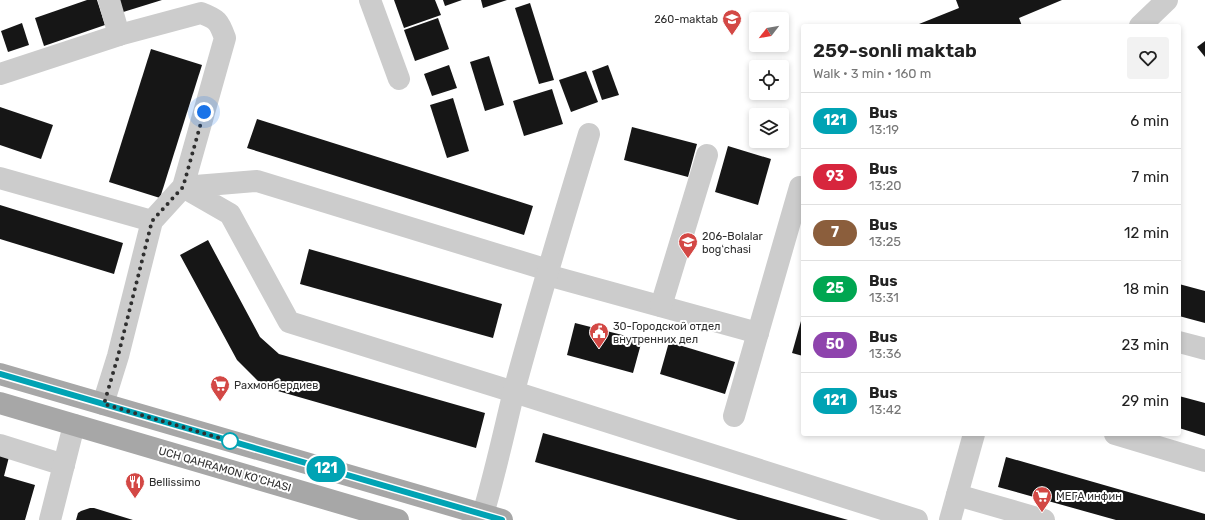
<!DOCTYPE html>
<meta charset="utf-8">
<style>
body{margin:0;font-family:Rubik,sans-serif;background:#f2f2f2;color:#222;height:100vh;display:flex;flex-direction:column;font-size:15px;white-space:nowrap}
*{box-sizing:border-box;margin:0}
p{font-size:13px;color:#767676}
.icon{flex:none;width:22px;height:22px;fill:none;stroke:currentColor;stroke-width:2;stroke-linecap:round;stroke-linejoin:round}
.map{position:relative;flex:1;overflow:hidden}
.sheet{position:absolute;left:801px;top:24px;width:380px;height:412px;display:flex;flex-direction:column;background:#fff;border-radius:4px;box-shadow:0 2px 6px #0003}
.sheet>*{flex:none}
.badge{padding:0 8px;border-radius:13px;font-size:14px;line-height:26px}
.needle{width:26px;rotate:239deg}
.controls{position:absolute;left:749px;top:12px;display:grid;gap:8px}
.controls a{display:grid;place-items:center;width:40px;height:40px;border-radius:4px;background:#fff;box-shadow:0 2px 6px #0003;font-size:20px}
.you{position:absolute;width:20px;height:20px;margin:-10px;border:3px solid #fff;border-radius:50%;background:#1a73e8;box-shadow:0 0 0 6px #1a73e833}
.map>.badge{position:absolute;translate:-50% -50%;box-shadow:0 0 0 2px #fff}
.round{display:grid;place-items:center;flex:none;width:42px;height:42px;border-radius:4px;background:#f2f2f2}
.head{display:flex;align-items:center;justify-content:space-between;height:68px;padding:0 12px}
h1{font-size:19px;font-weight:600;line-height:30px}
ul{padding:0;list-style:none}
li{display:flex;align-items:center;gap:12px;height:56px;padding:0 12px;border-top:1px solid #e0e0e0}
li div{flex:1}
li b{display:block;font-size:15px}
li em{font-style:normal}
li .badge{min-width:44px;font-weight:700;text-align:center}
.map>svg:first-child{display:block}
.building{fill:#161616}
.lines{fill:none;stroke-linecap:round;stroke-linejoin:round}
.minor{stroke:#ccc;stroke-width:22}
.major{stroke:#a7a7a7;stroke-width:22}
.line-casing{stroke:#fff;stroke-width:9}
.line{stroke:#00a3b4;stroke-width:6}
.walk{stroke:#2f2f2f;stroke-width:4;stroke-dasharray:0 7.2}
.stop-dot{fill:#fff;stroke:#00a3b4;stroke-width:2}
.labels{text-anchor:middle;stroke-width:4;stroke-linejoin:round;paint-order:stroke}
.poi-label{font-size:11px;fill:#2f2f2f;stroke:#fff;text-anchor:start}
.street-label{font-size:11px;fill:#2f2f2f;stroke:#fff}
</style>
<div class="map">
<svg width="1205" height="520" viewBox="0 0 1205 520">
<rect width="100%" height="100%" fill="#fff"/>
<g class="building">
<polygon points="87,0 97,0 105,25 44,46 35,18"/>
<polygon points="116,0 162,0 120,13"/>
<polygon points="394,0 435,0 441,15 404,28"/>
<polygon points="443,0 462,0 445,6"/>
<polygon points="481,0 507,0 483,8"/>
<polygon points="956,0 1062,0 1019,18 1022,26 914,26 959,8"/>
<polygon points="530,3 554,80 539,84 515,8"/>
<polygon points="438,18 449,49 415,61 404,30"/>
<polygon points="22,23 29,45 8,52 1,31"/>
<polygon points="1205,41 1205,57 1197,47"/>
<polygon points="151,49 202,65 160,198 109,182"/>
<polygon points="489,56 504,105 485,111 470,62"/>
<polygon points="449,65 457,88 432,96 424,74"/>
<polygon points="608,65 619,95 602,100 592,71"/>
<polygon points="586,71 598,102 571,112 559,80"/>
<polygon points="552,89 563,124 524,136 513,101"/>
<polygon points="453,98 469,151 447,158 430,105"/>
<polygon points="0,107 53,125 41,159 0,145"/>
<polygon points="257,119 533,206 524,235 247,148"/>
<polygon points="632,127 697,144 688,177 624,160"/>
<polygon points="728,146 771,159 758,205 715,192"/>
<polygon points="0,205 123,243 114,274 0,239"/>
<polygon points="208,240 260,337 279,354 485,413 476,448 264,387 237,360 180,255"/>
<polygon points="309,249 502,304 493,338 300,284"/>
<polygon points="1179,284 1205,291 1205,323 1179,316"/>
<polygon points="801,321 803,322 803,356 792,353"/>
<polygon points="575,323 642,340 633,373 567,355"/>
<polygon points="669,342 735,362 725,394 660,374"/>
<polygon points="1179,396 1205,403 1205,436 1179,428"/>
<polygon points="543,433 848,520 738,520 535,462"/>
<polygon points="0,454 9,457 4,476 35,485 25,520 0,520"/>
<polygon points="1006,457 1205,514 1205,520 1116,520 998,487"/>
<polygon points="90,508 94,508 133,520 76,520 78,513 81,511"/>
</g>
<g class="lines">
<g class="minor">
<polyline points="370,0 399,79"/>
<polyline points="1140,26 1167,0"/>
<polyline points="0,74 119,35"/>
<polyline points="0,178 152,221"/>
<polyline points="548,270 257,181 183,187 230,214 289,322 514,392 917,520"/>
<polyline points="547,275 758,333"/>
<polyline points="661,306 707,155"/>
<polyline points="1179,342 1205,349"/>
<path d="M103,404L118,356L152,221L183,187L225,38C219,21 217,19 201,13L119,35L109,0"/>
<polyline points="734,416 800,187"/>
<polyline points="1115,434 1205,461"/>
<polyline points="0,445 64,465"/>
<polyline points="957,495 1044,520"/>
<path d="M483,514C495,474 504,432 514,391C537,305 563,220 589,134"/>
<polyline points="50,520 74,425"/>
<polyline points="950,520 974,434"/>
</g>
<g class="major">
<polyline points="0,374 502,520"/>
<polyline points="0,403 398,520"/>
</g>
</g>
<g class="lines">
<g class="line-casing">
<polyline id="line" points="0,374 502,520"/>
</g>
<use href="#line" class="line"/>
<polyline class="walk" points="204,112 183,187 152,221 118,356 104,404 230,441"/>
</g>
<defs>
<g id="school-pin" transform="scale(1)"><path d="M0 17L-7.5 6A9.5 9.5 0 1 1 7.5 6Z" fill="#d34845" stroke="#fff"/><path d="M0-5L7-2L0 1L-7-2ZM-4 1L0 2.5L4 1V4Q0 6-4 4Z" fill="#fff"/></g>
<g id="civic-pin" transform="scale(1)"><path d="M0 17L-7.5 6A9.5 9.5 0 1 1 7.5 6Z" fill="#d34845" stroke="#fff"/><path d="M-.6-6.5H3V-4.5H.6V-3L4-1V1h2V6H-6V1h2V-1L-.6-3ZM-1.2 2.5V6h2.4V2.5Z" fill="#fff"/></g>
<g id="supermarket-pin" transform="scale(1)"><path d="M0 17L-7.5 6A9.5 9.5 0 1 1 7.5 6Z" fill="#d34845" stroke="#fff"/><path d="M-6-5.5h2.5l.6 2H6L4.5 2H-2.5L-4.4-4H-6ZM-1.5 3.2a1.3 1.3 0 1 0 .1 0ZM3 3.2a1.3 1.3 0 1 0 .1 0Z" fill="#fff"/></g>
<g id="restaurant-pin" transform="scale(1)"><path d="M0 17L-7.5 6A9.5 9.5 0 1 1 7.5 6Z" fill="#d34845" stroke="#fff"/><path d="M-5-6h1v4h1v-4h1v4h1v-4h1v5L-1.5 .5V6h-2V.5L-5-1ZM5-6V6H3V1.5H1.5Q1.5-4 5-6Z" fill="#fff"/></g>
</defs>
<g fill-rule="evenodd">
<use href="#school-pin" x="732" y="19"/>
<use href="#school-pin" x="688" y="242"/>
<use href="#civic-pin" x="599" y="332"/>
<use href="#supermarket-pin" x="220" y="385"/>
<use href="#restaurant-pin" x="135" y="482"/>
<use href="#supermarket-pin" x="1042" y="496"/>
</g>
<circle class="stop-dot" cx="230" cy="441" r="8"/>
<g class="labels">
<g class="poi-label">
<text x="718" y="23" text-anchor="end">260-maktab</text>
<text x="702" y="240">206-Bolalar<tspan x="702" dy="13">bogʻchasi</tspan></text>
<text x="613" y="330">30-Городской отдел<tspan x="613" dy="13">внутренних дел</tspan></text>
<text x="234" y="389">Рахмонбердиев</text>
<text x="149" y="486">Bellissimo</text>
<text x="1056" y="500">МЕГА инфин</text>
</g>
<g class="street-label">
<text transform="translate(225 469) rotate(16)" y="4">UCH QAHRAMON KO'CHASI</text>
</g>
</g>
</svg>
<div class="controls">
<a><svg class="needle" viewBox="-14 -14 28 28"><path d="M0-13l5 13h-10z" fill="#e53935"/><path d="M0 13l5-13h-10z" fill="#767676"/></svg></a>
<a><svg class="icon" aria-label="locate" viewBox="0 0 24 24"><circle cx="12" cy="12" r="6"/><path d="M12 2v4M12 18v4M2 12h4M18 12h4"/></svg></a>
<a><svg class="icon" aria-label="layers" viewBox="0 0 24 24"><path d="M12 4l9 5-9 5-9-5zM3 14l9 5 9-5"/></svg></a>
</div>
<div class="you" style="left:204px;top:112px"></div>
<b class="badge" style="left:326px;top:469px;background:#00a3b4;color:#fff">121</b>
<section class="sheet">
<div class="head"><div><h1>259-sonli maktab</h1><p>Walk · 3 min · 160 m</p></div><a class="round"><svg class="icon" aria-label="heart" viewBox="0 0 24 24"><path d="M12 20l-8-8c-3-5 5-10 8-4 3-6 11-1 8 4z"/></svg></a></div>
<ul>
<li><span class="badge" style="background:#00a3b4;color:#fff">121</span><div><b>Bus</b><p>13:19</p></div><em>6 min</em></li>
<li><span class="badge" style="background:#d7263d;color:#fff">93</span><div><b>Bus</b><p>13:20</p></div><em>7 min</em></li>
<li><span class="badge" style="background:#8b5e3c;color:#fff">7</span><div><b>Bus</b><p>13:25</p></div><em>12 min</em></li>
<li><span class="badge" style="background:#00a651;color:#fff">25</span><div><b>Bus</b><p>13:31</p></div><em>18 min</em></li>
<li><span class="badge" style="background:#8e44ad;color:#fff">50</span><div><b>Bus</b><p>13:36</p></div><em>23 min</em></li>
<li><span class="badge" style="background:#00a3b4;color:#fff">121</span><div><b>Bus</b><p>13:42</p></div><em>29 min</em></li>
</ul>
</section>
</div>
